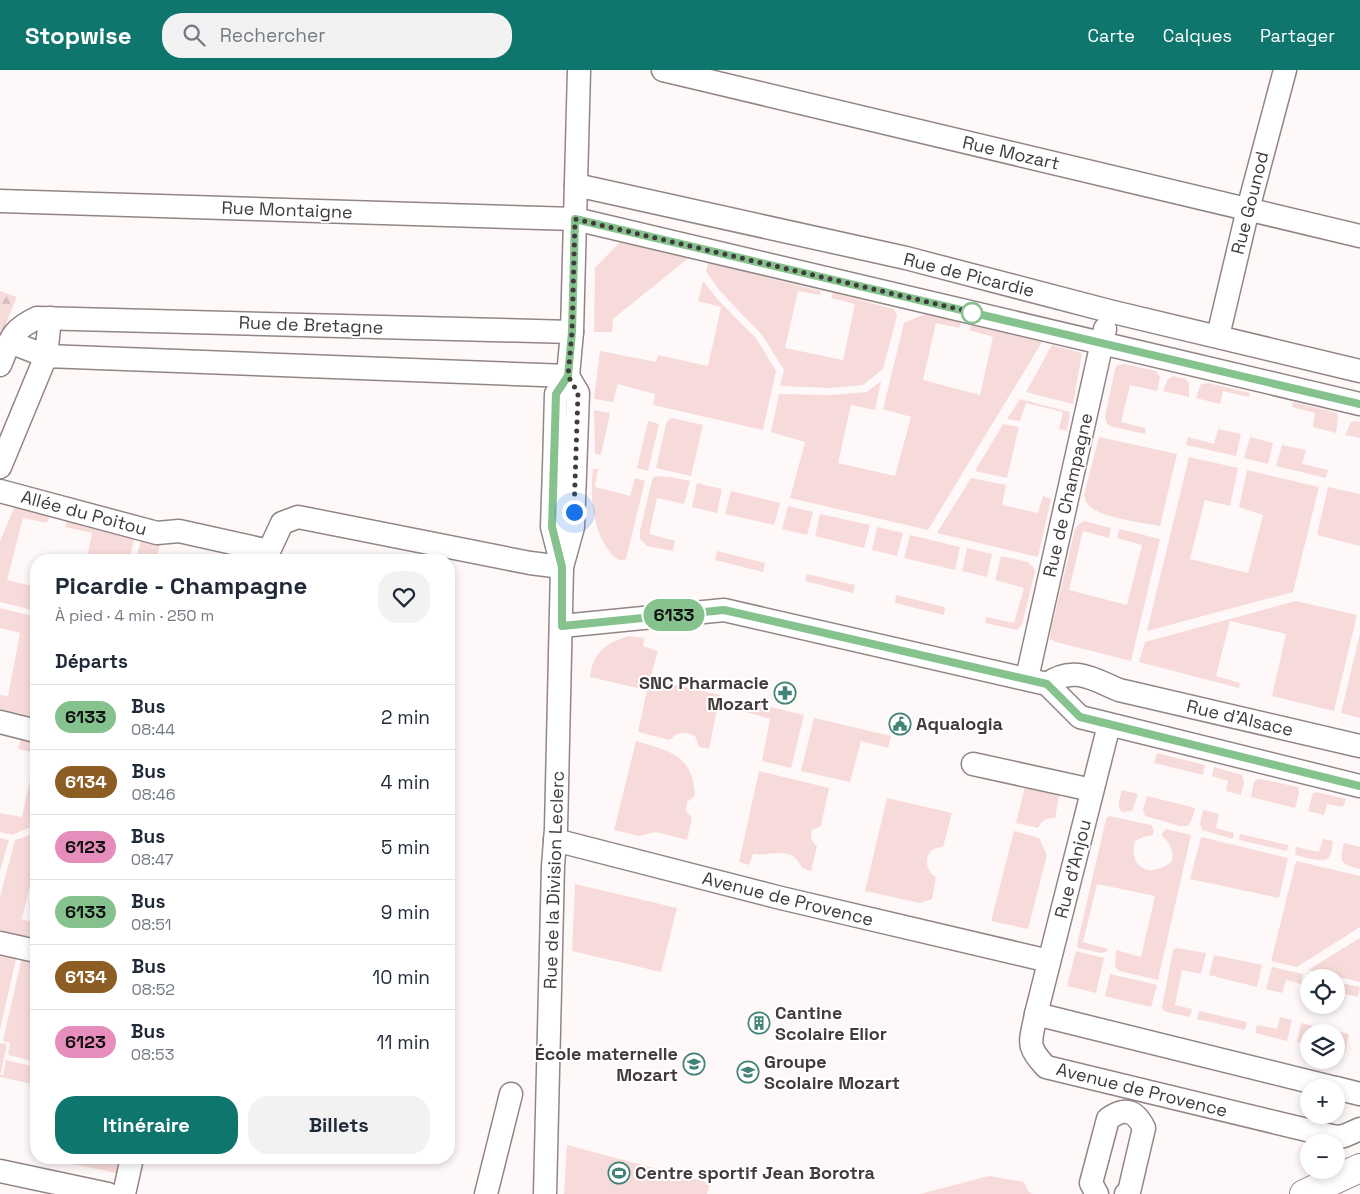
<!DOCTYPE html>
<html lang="fr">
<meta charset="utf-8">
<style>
body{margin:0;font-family:"Space Grotesk",sans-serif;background:#f2f2f3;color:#1f2937;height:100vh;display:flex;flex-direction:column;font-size:19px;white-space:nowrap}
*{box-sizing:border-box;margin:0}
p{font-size:16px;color:#747a83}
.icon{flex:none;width:28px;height:28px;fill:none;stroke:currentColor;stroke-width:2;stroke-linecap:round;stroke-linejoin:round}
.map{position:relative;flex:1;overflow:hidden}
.sheet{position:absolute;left:30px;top:484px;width:425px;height:610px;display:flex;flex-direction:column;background:#fff;border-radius:20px;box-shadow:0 2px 8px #0003}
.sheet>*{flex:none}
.badge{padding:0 10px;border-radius:16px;font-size:18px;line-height:32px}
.buttons{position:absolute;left:1300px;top:899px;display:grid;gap:10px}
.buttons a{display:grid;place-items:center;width:45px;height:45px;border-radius:50%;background:#fff;box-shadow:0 2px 8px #0003;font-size:25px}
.you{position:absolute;width:25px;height:25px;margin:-12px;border:4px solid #fff;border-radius:50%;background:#1a73e8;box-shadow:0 0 0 8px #1a73e833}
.map>.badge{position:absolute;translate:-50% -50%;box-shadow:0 0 0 2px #fff}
h2{padding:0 25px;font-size:19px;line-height:45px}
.round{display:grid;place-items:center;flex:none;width:52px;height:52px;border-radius:20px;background:#f2f2f3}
.head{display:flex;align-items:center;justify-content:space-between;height:85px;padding:0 25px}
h1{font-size:24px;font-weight:700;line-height:38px}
.action{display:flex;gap:10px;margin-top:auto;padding:10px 25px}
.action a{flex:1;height:58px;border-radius:20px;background:#0f766e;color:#fff;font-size:20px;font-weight:700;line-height:58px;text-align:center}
.action a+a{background:#f2f2f3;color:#1f2937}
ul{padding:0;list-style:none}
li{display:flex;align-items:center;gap:15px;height:65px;padding:0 25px;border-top:1px solid #e0e1e3}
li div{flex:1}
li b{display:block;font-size:19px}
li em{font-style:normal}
li .badge{min-width:55px;font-weight:700;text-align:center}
header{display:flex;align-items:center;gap:30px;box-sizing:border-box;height:70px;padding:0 25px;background:#0f766e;color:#fff}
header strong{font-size:24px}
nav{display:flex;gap:28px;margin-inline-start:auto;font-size:18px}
.search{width:350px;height:45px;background:#f2f2f3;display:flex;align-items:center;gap:12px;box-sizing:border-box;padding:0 18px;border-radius:20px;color:#747a83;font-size:19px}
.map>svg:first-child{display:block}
.forest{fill:url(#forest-firs)}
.garden{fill:#f7dbda}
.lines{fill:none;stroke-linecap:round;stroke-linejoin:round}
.minor-casing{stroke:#928685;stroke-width:25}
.highway-casing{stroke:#928685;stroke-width:30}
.minor{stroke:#fff;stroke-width:22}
.highway{stroke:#fff;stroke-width:28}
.line-casing{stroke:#fff;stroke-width:11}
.line{stroke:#85c28e;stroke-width:8}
.walk{stroke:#413c3b;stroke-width:5;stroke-dasharray:0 9}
.stop-dot{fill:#fff;stroke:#85c28e;stroke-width:2.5}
.labels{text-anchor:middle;stroke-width:4;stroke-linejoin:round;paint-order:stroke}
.street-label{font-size:18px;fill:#413c3b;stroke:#fff}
.poi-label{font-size:18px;font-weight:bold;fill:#413c3b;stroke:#fff;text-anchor:start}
</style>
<header>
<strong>Stopwise</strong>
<div class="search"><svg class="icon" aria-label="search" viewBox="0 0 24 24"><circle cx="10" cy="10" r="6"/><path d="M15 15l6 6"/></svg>Rechercher</div>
<nav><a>Carte</a><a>Calques</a><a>Partager</a></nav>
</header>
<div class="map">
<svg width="1360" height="1124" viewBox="0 0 1360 1124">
<defs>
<pattern id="forest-firs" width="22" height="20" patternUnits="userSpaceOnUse" patternTransform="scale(1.25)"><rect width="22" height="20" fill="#f7dbda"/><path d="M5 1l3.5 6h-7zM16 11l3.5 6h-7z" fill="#d5bdbc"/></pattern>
</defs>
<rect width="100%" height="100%" fill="#fef8f8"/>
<polygon class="forest" points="0,221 17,227 0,267"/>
<g class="garden">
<polygon points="620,172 691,186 613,249 612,262 594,262 595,198"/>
<polygon points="708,193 821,221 820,225 798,221 785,278 843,290 855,234 831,228 833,223 894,239 897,246 883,299 863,315 831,318 780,316 784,300 762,265 719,220 706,201"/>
<polygon points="703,211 719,231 756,268 776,301 763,360 653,335 655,324 618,314 613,332 594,329 600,281 656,292 658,285 708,296 721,237 698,231"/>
<polygon points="932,244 961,253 959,258 936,253 923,310 980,325 993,267 969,260 971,255 1042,272 928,460 790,428 805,372 771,362 779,324 831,325 867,322 881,311 875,340 851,335 838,393 895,406 911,347 883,339 904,253 922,245"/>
<polygon points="1052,275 1082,283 1073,334 1026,322"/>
<polygon points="1125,294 1156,301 1160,307 1157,321 1130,315 1121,352 1146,358 1145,364 1113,357 1107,354 1105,347 1115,299 1117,295"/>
<polygon points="1173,306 1186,309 1189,313 1189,327 1163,321 1168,309"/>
<polygon points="1208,313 1250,323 1249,327 1223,321 1220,334 1196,328 1201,314"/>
<polygon points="1020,329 1070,342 1067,361 1059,359 1063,342 1026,333 1020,351 1007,349"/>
<polygon points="1293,332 1337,343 1338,347 1336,363 1313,357 1315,343 1292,337"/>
<polygon points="594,340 610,343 601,385 595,384"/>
<polygon points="672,348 703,355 691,406 656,398 666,354 668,350"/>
<polygon points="648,351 659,354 648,401 637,398"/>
<polygon points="1355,351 1360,352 1360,368 1345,365 1351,352"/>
<polygon points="1003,354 1019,357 1007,408 975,401"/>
<polygon points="1218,359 1241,364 1236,386 1186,375 1188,367 1214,374"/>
<path d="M1099,367L1177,384L1160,456C1142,452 1096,448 1087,433C1085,431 1085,428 1084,425Z"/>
<polygon points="1250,367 1273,373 1268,394 1244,388"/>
<polygon points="1282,375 1306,380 1302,394 1328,400 1326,408 1276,396"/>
<polygon points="1189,387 1238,398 1230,436 1205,430 1190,489 1248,503 1263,445 1239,437 1247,400 1319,417 1293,522 1147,561"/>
<path d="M593,399H598L595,417L630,426L635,408L645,411L626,489C619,492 615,488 610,482C592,460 590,426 593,399Z"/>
<polygon points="655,406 670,407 690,411 684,434 657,428 649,464 675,471 673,481 647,476 640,469 640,461 652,410"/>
<polygon points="971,408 1006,415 1002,435 1038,443 1043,426 1051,429 1038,487 937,463"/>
<polygon points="697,413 722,419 717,443 692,437"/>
<polygon points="1328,417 1360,424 1360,476 1317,465"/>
<polygon points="731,421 780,433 774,455 725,444"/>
<polygon points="17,431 52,439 47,453 23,448 7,510 36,517 36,541 0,532 0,471"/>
<polygon points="788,436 813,442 807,465 782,459"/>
<polygon points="69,444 136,461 129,490 87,490 92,463 65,457"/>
<polygon points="820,444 870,455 864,478 815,466"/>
<polygon points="1084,451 1111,458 1109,468 1083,461 1069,520 1127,535 1142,475 1117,468 1119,459 1160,469 1131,591 1056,572 1050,569 1050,564 1075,459 1079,454"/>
<polygon points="877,457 903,463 897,486 872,480"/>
<polygon points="143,462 162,467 156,490 136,490"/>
<polygon points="910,465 960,477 955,500 904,488"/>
<polygon points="967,478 992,484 987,507 962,501"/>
<polygon points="717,481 765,493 763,502 715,490"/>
<polygon points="229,483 263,490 228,490"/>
<polygon points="1001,486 1028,492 1034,498 1035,502 1022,555 1017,560 985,553 986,547 1014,553 1024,518 995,510"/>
<polygon points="807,504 855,515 853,523 805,511"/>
<polygon points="896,525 945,537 944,545 895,533"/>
<polygon points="1296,531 1357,545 1334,641 1272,626 1286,564 1230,551 1216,606 1240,613 1239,618 1139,592 1145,572"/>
<polygon points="0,538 36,547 36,641 34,649 0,641 0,625 8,626 20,563 0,558"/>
<polygon points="1360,563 1360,648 1341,643"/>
<path d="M629,566L644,568L643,576L658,581L650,609L720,625L709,679L699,677L695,666C685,662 678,661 670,670L638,662L647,620L590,607C593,582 606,573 629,566Z"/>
<polygon points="745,631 804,645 791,698 762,691 770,649 742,641"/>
<polygon points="814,648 891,666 888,678 861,671 850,712 801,701"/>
<polygon points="23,662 36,665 36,683 18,679"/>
<path d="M636,671C670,681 693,685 695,726L687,732L686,741L692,748L687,770L656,762L639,766L614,760Z"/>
<polygon points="36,683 36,755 12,765 0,762 0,743 22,747"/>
<polygon points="1157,683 1205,695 1203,705 1154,693"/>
<polygon points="1214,697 1242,705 1244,712 1241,725 1226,721 1228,711 1212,706"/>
<path d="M759,701L829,718L821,756L812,760L811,769L817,777L811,801L802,798C791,774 773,787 753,784L749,795L739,792Z"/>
<polygon points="1260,709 1298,717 1299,723 1295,738 1251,727 1254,712 1256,710"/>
<path d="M1026,712L1060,720L1055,748C1046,748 1042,750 1038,758L1016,753Z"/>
<path d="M1122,720L1138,724L1132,741L1122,742C1116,735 1120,728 1122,720Z"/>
<polygon points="1316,722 1346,729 1343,737 1327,734 1324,745 1308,741 1313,723"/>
<polygon points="1147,726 1195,738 1192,749 1188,756 1180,756 1145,746 1143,740"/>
<path d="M887,728L952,743L943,777C940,777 937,778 934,779C923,785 926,802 936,807L932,829L920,833L865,821Z"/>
<polygon points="1203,740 1219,744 1216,758 1234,763 1233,769 1202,760 1200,754"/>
<path d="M1109,746L1151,755L1154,760L1153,765L1143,767L1135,771C1128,799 1152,809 1172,791C1174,779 1170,773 1161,765L1166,759L1191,765L1158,910L1119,901L1115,897L1116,880L1141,887L1155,826L1097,814L1083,872L1108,879L1107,882L1101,883L1078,878L1077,875L1106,749Z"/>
<polygon points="1014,761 1039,768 1047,785 1028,859 991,851"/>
<polygon points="36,763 36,790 22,849 36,853 36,869 0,860 0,827 15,770"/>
<polygon points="1240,764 1288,775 1287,781 1239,770"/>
<polygon points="1201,767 1288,788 1279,828 1190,809"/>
<polygon points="0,768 9,770 0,801"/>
<path d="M1323,769L1333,771C1332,776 1332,785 1328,788C1323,794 1302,786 1295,785L1296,777L1319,782Z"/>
<path d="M1344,773L1360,777V799C1340,794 1339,793 1344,773Z"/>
<polygon points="1296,791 1360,806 1360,857 1297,897 1271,891"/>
<polygon points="575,814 677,838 661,902 572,881"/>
<polygon points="1360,868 1360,912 1308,900"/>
<polygon points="1177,878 1206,883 1201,904 1182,900 1175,935 1192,939 1190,947 1166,942 1163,940 1162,937 1173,880"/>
<polygon points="18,880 0,959 0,882"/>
<polygon points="1076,881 1104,888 1096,923 1067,916"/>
<polygon points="23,882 36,885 36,992 8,985 10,973 3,971"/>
<polygon points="1214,885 1262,895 1257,917 1209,905"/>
<polygon points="1272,897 1303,904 1301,914 1286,910 1282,923 1266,919"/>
<polygon points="1110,904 1157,915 1151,937 1105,926"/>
<polygon points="1336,912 1360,917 1358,927 1336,922"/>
<polygon points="1199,941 1247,952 1245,960 1197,949"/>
<polygon points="1280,947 1292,950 1287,971 1255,963 1257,955 1277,959"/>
<polygon points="1301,953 1349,964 1345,983 1336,981 1336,962 1309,962 1309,974 1297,972"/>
<polygon points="0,973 7,974 1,1003 0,1003"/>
<polygon points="6,990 36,997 36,1015 0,1007 0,1005 3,1005"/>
<polygon points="567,1075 710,1113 707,1124 564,1124"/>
<polygon points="45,1088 129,1088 125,1105"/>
<polygon points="989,1106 1024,1112 1028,1121 1032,1124 903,1124 920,1124"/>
</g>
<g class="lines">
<g class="minor-casing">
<g id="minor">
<polyline points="663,0 1360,166"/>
<polyline points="576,115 906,188 1109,241 1360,301"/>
<polyline points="0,131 575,149 1360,334"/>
<polyline points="1218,266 1248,139 1285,0"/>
<polyline points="10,272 46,286 50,248"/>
<path d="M0,295C11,269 10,261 37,248L572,262"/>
<polyline points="0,397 46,286 568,306"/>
<polyline points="0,421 157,463 179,461 269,481"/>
<polyline points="267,490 269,481 282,453 298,447 530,493 562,497"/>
<polyline points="562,496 552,457 554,398 556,324 568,306 572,262 579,0"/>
<polyline points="562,556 724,540 1047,614 1080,647 1360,716"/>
<polyline points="1027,608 1105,259"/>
<path d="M1047,614C1073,595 1093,609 1119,620L1360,676"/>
<polyline points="0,652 36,661"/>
<path d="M1109,655L1036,944C1031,972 1025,975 1046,997L1336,1067L1344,1066L1360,1059"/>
<polyline points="973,694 1092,720"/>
<polyline points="555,770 781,828 1049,891"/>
<polyline points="0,873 36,881"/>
<polyline points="1036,944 1335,1018"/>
<polyline points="1336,1018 1360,1024"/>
<polyline points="0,1101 108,1124"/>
<polyline points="124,1124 132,1088"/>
<polyline points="486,1124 511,1024"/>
<polyline points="545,1124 553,796 556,759 562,497 573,457 578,323 568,306"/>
<path d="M1097,1124L1091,1113L1108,1049C1125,1037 1135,1040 1144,1058L1129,1122L1126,1124"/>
</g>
</g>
<g class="highway-casing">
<polyline id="highway" points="1304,1124 1360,1098"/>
</g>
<use href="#minor" class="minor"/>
<use href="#highway" class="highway"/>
</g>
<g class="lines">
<g class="line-casing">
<polyline id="line" points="1360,334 575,149 572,262 568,306 556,324 552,457 562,497 562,556 724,540 1047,614 1080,647 1360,716"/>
</g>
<use href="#line" class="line"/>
<polyline class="walk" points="574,442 578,323 568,306 572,262 575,149 979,244 972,243"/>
</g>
<defs>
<g id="pharmacy-ring" transform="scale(1.125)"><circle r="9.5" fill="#fff" stroke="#418477" stroke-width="1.5"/><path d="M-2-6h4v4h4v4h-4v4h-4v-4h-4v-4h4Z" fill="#418477"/></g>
<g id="civic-ring" transform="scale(1.125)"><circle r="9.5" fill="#fff" stroke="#418477" stroke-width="1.5"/><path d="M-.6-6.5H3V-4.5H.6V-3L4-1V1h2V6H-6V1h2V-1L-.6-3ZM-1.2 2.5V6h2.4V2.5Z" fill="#418477"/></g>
<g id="building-ring" transform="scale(1.125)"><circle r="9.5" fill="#fff" stroke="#418477" stroke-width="1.5"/><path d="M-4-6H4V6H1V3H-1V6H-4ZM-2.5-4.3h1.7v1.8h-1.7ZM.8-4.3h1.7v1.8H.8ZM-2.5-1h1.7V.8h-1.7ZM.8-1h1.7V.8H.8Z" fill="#418477"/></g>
<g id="school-ring" transform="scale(1.125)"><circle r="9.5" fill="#fff" stroke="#418477" stroke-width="1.5"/><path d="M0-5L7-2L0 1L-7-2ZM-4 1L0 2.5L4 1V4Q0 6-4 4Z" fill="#418477"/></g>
<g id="stadium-ring" transform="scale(1.125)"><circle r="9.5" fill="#fff" stroke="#418477" stroke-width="1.5"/><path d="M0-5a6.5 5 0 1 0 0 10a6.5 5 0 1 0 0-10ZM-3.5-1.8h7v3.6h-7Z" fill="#418477"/></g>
</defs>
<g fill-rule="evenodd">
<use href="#pharmacy-ring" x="785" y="623"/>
<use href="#civic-ring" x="900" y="654"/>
<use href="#building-ring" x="759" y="953"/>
<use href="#school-ring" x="694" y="994"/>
<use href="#school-ring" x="748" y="1002"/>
<use href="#stadium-ring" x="619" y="1103"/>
</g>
<circle class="stop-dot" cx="972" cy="243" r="10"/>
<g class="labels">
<g class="street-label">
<text transform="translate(1011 83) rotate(13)" y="6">Rue Mozart</text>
<text transform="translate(1250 133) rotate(-76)" y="6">Rue Gounod</text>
<text transform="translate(287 140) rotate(2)" y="6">Rue Montaigne</text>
<text transform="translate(969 205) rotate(14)" y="6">Rue de Picardie</text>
<text transform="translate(311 255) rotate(2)" y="6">Rue de Bretagne</text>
<text transform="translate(1068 425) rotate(-77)" y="6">Rue de Champagne</text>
<text transform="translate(84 443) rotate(15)" y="6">Allée du Poitou</text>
<text transform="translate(1240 648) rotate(13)" y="6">Rue d'Alsace</text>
<text transform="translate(1073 799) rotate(-76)" y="6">Rue d'Anjou</text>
<text transform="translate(554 810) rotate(-88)" y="6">Rue de la Division Leclerc</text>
<text transform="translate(788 829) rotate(14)" y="6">Avenue de Provence</text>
<text transform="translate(1142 1020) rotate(14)" y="6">Avenue de Provence</text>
</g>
<g class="poi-label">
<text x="769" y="619" text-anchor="end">SNC Pharmacie<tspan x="769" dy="21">Mozart</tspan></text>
<text x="916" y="660">Aqualogia</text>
<text x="775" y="949">Cantine<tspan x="775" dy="21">Scolaire Elior</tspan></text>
<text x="678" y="990" text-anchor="end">École maternelle<tspan x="678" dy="21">Mozart</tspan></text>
<text x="764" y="998">Groupe<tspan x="764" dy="21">Scolaire Mozart</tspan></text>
<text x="635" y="1109">Centre sportif Jean Borotra</text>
</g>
</g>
</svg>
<div class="buttons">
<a><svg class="icon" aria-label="locate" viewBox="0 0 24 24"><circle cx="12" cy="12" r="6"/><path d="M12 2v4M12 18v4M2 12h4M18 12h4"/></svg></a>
<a><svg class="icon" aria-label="layers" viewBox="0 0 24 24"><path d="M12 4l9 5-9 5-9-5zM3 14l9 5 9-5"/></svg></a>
<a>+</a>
<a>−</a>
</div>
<div class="you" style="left:574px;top:442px"></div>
<b class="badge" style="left:674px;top:545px;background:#85c28e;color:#111">6133</b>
<section class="sheet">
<div class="head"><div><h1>Picardie - Champagne</h1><p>À pied · 4 min · 250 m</p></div><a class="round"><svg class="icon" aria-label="heart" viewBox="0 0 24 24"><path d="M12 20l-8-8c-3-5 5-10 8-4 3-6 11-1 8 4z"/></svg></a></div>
<h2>Départs</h2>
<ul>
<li><span class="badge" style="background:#85c28e;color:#111">6133</span><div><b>Bus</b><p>08:44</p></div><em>2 min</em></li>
<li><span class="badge" style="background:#8d5e24;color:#fff">6134</span><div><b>Bus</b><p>08:46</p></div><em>4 min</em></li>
<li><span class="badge" style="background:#e78dbb;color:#111">6123</span><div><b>Bus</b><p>08:47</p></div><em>5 min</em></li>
<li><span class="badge" style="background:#85c28e;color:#111">6133</span><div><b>Bus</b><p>08:51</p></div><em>9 min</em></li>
<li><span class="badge" style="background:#8d5e24;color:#fff">6134</span><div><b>Bus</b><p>08:52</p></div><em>10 min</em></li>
<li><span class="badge" style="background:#e78dbb;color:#111">6123</span><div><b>Bus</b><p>08:53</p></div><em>11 min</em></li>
</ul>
<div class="action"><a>Itinéraire</a><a>Billets</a></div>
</section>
</div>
